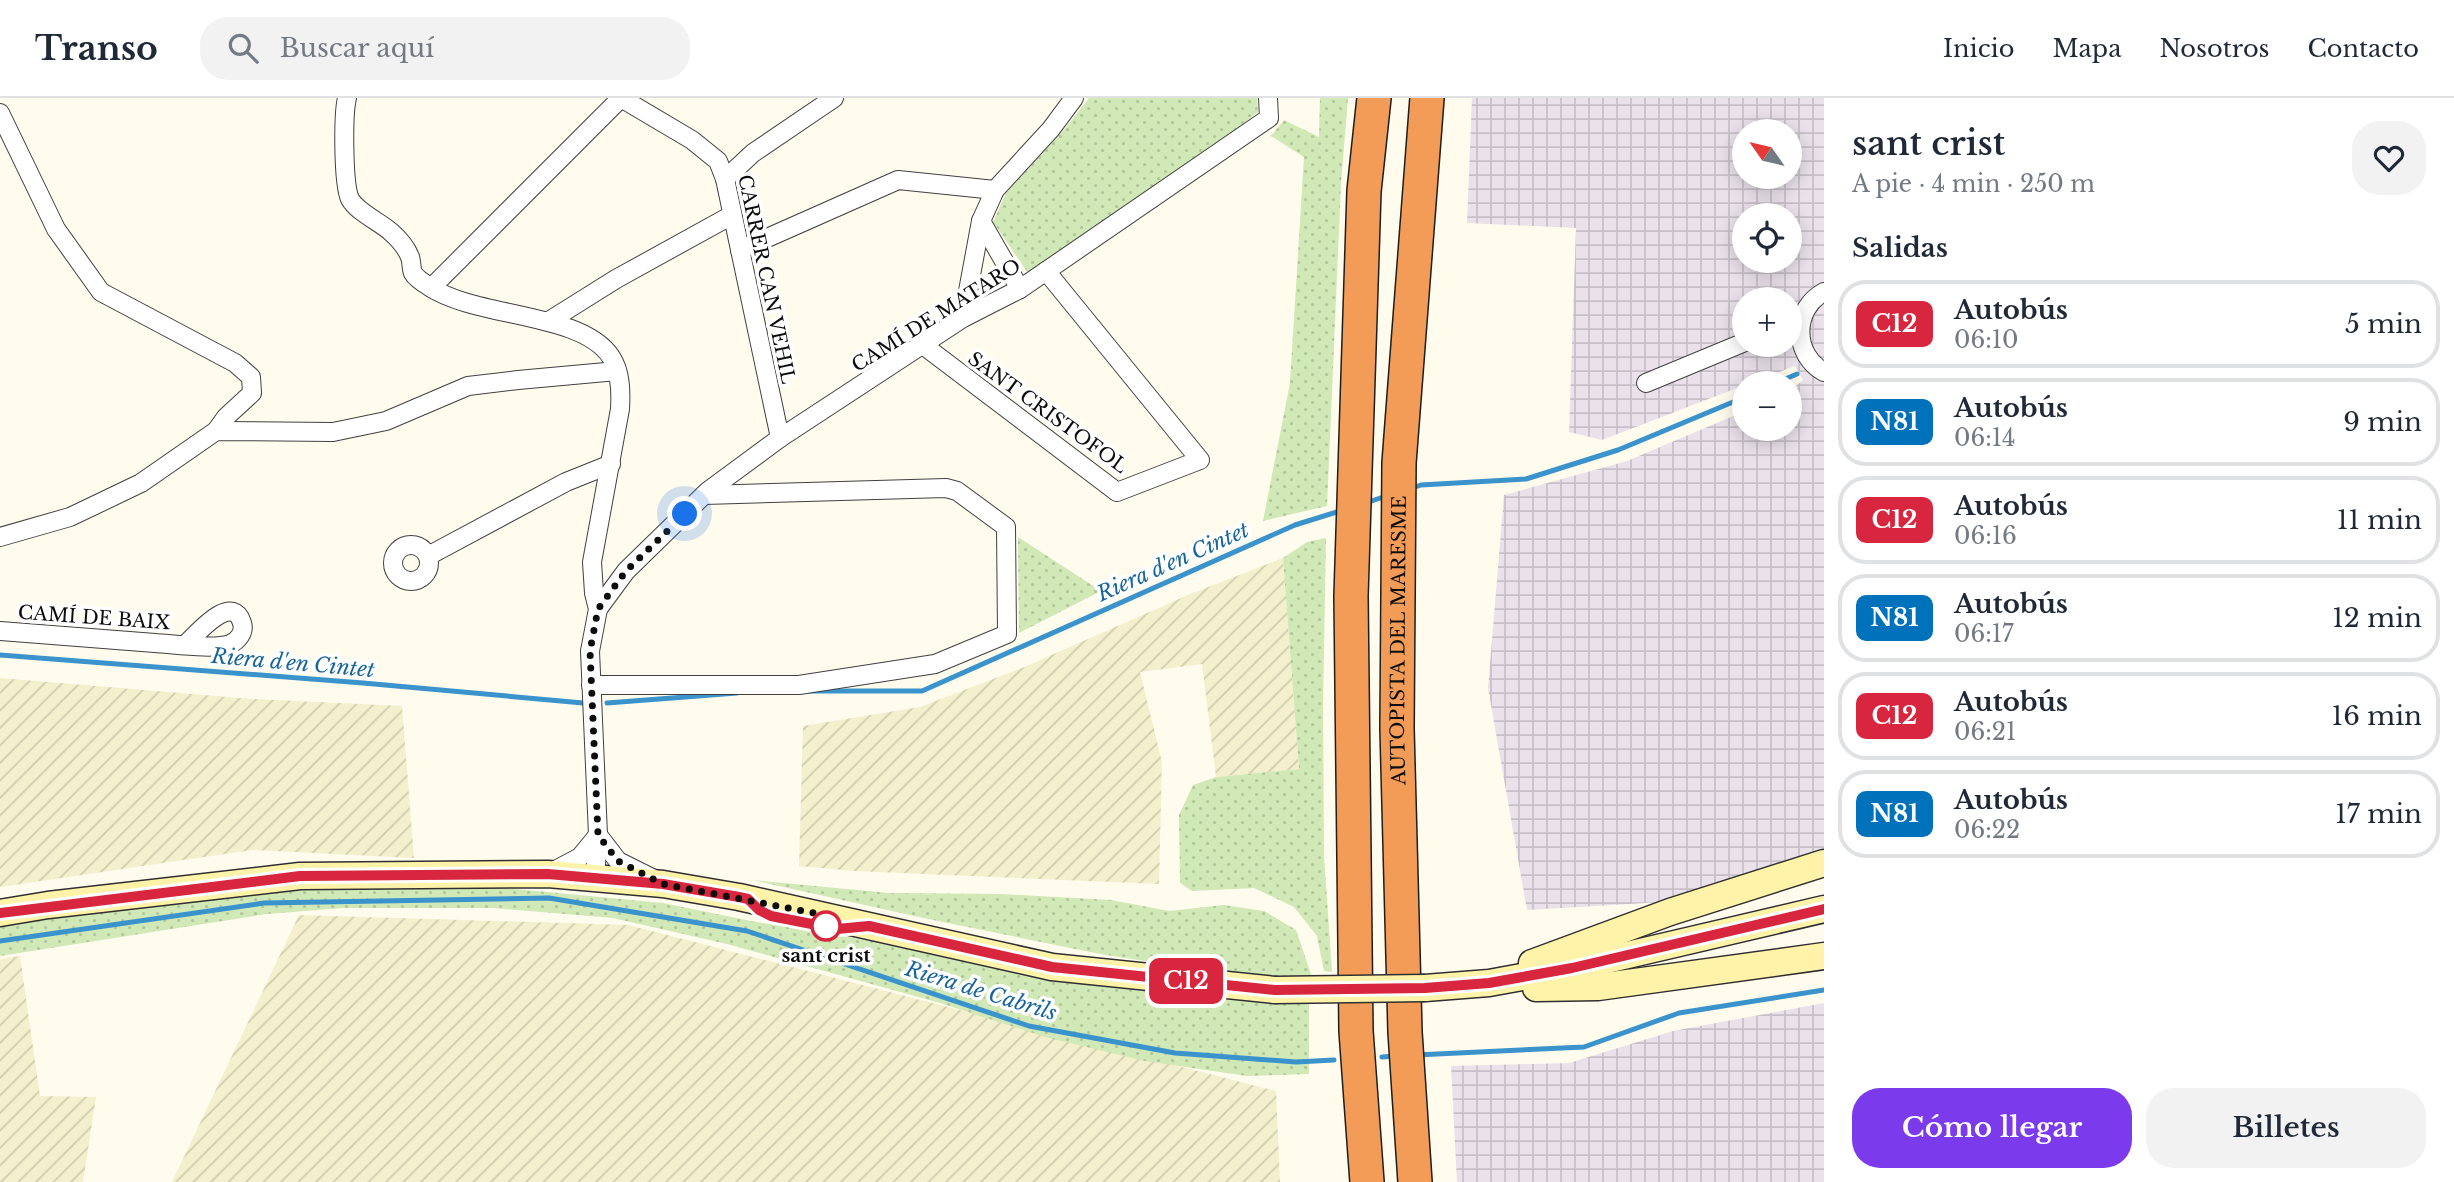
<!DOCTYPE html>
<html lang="es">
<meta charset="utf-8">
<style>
body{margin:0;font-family:"Libre Baskerville",serif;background:#f2f2f3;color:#1f2937;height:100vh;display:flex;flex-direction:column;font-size:26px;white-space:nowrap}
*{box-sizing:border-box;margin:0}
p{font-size:23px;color:#747a83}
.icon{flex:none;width:38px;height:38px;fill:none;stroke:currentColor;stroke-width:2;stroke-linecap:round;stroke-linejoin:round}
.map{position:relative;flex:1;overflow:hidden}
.panel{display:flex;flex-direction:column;background:#fff;width:630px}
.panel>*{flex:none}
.badge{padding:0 14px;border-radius:10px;font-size:24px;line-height:46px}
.needle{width:46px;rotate:304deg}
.buttons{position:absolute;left:1732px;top:21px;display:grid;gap:14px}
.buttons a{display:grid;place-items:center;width:70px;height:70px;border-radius:50%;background:#fff;box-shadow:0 4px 18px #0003;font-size:35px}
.you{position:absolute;width:35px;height:35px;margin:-18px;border:5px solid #fff;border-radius:50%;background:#1a73e8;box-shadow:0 0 0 10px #1a73e833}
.map>.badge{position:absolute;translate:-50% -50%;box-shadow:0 0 0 4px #fff}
h2{padding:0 28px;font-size:26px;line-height:63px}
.round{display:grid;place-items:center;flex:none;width:74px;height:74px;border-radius:28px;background:#f2f2f3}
.headline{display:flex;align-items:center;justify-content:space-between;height:119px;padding:0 28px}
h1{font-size:33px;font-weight:600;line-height:52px}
.button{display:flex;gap:14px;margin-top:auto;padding:14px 28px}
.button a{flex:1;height:80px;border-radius:28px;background:#7c3aed;color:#fff;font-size:28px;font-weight:600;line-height:80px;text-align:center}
.button a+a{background:#f2f2f3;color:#1f2937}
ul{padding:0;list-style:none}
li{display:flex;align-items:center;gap:21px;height:88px;margin:0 14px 10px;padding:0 14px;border:4px solid #e0e1e3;border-radius:28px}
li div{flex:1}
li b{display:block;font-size:26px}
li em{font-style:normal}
li .badge{min-width:77px;font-weight:700;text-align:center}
header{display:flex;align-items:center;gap:42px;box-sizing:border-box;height:98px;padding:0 35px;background:#fff;border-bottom:2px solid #e0e1e3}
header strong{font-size:33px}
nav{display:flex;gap:38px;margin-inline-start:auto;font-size:24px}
.search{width:490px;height:63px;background:#f2f2f3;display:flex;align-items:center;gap:18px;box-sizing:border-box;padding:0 24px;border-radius:28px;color:#747a83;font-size:26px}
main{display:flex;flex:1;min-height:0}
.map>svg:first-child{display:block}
.industrial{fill:url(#industrial-grid);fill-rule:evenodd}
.farmland{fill:url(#farmland-furrows)}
.green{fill:url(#green-dots)}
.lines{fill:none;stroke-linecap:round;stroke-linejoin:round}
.stream{stroke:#3a93cb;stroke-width:5}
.street-casing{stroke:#404040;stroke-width:20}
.secondary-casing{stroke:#2f2f2f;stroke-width:29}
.highway-casing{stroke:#1e1e1e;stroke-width:36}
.street{stroke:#fff;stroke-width:18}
.secondary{stroke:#fef3a9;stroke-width:26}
.highway{stroke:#f29c57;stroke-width:33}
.secondary-bridge-casing{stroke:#2f2f2f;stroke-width:29;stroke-linecap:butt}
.secondary-bridge{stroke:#fef3a9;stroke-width:26}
.line-casing{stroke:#fff;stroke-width:16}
.line{stroke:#d7263d;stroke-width:10}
.walk{stroke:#0d0d0d;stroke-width:7;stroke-dasharray:0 12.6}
.stop-dot{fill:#fff;stroke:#d7263d;stroke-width:3.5}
.labels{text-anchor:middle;stroke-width:7;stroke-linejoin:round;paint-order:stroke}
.street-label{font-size:19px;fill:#0d0d0d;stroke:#fff}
.stop-label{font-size:19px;font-weight:bold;fill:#0d0d0d;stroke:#fff}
.water-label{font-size:21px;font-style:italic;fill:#18649c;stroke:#fff}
</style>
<header>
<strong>Transo</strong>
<div class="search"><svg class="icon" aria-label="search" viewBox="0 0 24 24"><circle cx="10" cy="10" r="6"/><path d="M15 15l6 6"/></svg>Buscar aquí</div>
<nav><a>Inicio</a><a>Mapa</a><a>Nosotros</a><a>Contacto</a></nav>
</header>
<main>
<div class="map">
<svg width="1824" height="1084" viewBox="0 0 1824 1084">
<defs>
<pattern id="industrial-grid" width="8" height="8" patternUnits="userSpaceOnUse" patternTransform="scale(1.75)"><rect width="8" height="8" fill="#eae1eb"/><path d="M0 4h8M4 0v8" fill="none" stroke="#c8c0c8"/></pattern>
<pattern id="farmland-furrows" width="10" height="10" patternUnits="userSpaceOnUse" patternTransform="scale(1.75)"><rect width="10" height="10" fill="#f4f0cd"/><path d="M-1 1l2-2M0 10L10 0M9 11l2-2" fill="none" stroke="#d0cdaf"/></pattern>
<pattern id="green-dots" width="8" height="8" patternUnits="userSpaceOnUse" patternTransform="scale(1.75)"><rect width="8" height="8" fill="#d1e8b7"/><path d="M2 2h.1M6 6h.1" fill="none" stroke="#b2c69c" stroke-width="1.8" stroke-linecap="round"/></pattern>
</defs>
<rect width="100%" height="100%" fill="#fffbed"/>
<g class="industrial">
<path d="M1472,0H1824V774L1681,803L1527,812L1488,590L1504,397L1627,363L1745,313V331H1790V293L1803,282L1795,268L1751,285H1745V287L1602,342L1569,334L1576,130L1467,125ZM1745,33H1790V79H1745ZM1745,117H1790V163H1745ZM1745,201H1790V247H1745Z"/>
<polygon points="1824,905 1824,1084 1457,1084 1451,968 1569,965 1673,933"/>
</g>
<g class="farmland">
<polygon points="1283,460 1299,671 1216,679 1202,566 1140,574 1162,664 1159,786 854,773 799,768 803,628 920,609 1022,570 1188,497"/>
<polygon points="0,580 252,601 402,608 414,760 252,752 0,789"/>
<polygon points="299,817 628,827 1276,993 1280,1084 172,1084"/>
<polygon points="20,858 40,998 96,999 83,1084 0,1084 0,861"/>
</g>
<g class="green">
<polygon points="1089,0 1257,0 1258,14 1181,74 1028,175 993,124 1006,95 1063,33"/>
<polygon points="1320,0 1348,0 1341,85 1327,408 1263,423 1290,285 1304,59 1271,38 1284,22 1319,39"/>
<polygon points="1018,439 1101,493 1019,535"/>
<polygon points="1326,440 1323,606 1324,758 1332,874 1324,873 1317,838 1294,809 1254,790 1192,793 1180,785 1179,717 1193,687 1216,679 1299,671 1283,460 1307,444"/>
<polygon points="752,782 889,795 1000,796 1111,802 1169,813 1224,807 1264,813 1296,832 1312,879 1279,884 1100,856 928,821"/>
<polygon points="335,786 494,789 663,805 751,823 969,859 1143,893 1309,904 1309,976 1247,978 1145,963 1045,939 940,905 727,846 613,820 493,810 343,810 267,816 0,858 0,824"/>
</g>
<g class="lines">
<g class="stream">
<polyline points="1776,285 1797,276"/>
<polyline points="1409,391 1421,387 1526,381 1618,352 1745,299"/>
<polyline points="1366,405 1386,398"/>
<polyline points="0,557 363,585 583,605"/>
<polyline points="809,593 922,593 1295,427 1343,412"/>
<polyline points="607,605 737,595"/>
<polyline points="0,843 264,805 549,800 747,833 1029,928 1175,955 1296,964 1334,962"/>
<polyline points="1416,957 1584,949 1679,915 1824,892"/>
<polyline points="1382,959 1396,958"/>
</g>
<g class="street-casing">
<g id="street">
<path d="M347,0C343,16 343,86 350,101C357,114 380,124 391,134C399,141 406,149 410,159C412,164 411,171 413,175C416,180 425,186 430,189C476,220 582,214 611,259C621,274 621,294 620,311L592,464L594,495L598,511L590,553L598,737L595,781"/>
<polyline points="621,0 692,42 718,63 725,81 780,340"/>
<polyline points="0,15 56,131 101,194 235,265 251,279 252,295 226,319 216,333"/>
<polyline points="725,81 753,55 834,0"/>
<polyline points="740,152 898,82 995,92"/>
<polyline points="431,190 621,0"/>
<polyline points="1020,191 981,123 995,92 1051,31 1074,0"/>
<path d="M1824,194C1792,211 1793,257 1824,274"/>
<polyline points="963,220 981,123"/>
<polyline points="549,223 616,181 732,117"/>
<polyline points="923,247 1117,394 1200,362 1046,173"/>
<polyline points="1646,285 1745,244"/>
<polyline points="0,439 70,419 141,385 216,333 333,334 386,323 468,288 518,282 617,273"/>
<circle cx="411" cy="465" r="18"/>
<polyline points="428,458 566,384 611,366"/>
<polyline points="598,511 626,473 708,393 780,340 963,220 1020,191 1269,20 1268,0"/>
<path d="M0,533C52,537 104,541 155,545C173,546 215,552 230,546C238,543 245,534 242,525C232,493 196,537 185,547"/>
<polyline points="591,587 799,587 935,566 1007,536 1006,429 957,393 946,390 704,397"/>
<polyline points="548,776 580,759 598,737 618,763 652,780"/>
</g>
</g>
<g class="secondary-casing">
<g id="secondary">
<polyline points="0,815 48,807 300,778 548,776 663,786 739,799 1052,869 1275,892"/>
<polyline points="1532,865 1670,814 1824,765"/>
<polyline points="1425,890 1489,885 1572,870 1824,811"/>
<polyline points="1536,890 1598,889 1824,858"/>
</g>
</g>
<g class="highway-casing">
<g id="highway">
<polyline points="1367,1084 1356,933 1351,498 1364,93 1374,0"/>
<path id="s1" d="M1415,1084L1405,934L1397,630L1399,365L1427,0"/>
</g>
</g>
<use href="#street" class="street"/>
<use href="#secondary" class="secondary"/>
<use href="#highway" class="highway"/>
<g class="secondary-bridge-casing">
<polyline id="secondary-bridge" points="1275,892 1425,890"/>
</g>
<use href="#secondary-bridge" class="secondary-bridge"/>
</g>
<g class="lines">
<g class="line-casing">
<polyline id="line" points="0,815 300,778 548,776 663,786 739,799 748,801 759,812 771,818 837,831 869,828 1052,869 1275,892 1425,890 1489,885 1572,870 1824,811"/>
</g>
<use href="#line" class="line"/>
<polyline class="walk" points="685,416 626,473 598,511 590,553 598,737 618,763 663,786 824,817 826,828"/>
</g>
<circle class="stop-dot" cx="826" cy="828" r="14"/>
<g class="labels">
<g class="street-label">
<text transform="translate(767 181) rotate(78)" y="7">CARRER CAN VEHIL</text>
<text transform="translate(936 217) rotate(-32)" y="7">CAMÍ DE MATARO</text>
<text transform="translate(1048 314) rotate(36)" y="7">SANT CRISTOFOL</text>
<text transform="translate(94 519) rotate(4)" y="7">CAMÍ DE BAIX</text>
<text dy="7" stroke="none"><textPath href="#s1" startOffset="542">AUTOPISTA DEL MARESME</textPath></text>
</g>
<g class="stop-label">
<text x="826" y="864">sant crist</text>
</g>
<g class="water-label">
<text transform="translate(1173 464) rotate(-24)" y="7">Riera d'en Cintet</text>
<text transform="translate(293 565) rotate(5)" y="7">Riera d'en Cintet</text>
<text transform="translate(981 893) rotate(17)" y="7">Riera de Cabrils</text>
</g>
</g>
</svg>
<div class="buttons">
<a><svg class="needle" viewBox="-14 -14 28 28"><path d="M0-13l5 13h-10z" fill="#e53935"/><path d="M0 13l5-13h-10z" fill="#747a83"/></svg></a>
<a><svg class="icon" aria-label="locate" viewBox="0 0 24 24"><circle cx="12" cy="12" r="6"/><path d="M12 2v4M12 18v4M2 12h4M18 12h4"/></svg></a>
<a>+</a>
<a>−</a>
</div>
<div class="you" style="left:685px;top:416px"></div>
<b class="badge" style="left:1186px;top:883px;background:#d7263d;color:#fff">C12</b>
</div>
<section class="panel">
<div class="headline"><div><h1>sant crist</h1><p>A pie · 4 min · 250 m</p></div><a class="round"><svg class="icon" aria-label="heart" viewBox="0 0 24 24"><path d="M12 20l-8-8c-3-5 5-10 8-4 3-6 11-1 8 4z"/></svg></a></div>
<h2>Salidas</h2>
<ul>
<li><span class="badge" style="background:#d7263d;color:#fff">C12</span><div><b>Autobús</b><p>06:10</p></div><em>5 min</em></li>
<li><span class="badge" style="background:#0072bc;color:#fff">N81</span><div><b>Autobús</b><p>06:14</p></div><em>9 min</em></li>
<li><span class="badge" style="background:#d7263d;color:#fff">C12</span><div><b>Autobús</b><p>06:16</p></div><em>11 min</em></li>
<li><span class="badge" style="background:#0072bc;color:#fff">N81</span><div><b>Autobús</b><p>06:17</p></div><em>12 min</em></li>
<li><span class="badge" style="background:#d7263d;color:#fff">C12</span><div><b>Autobús</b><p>06:21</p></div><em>16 min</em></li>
<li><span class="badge" style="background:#0072bc;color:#fff">N81</span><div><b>Autobús</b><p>06:22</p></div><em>17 min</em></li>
</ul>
<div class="button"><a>Cómo llegar</a><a>Billetes</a></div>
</section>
</main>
